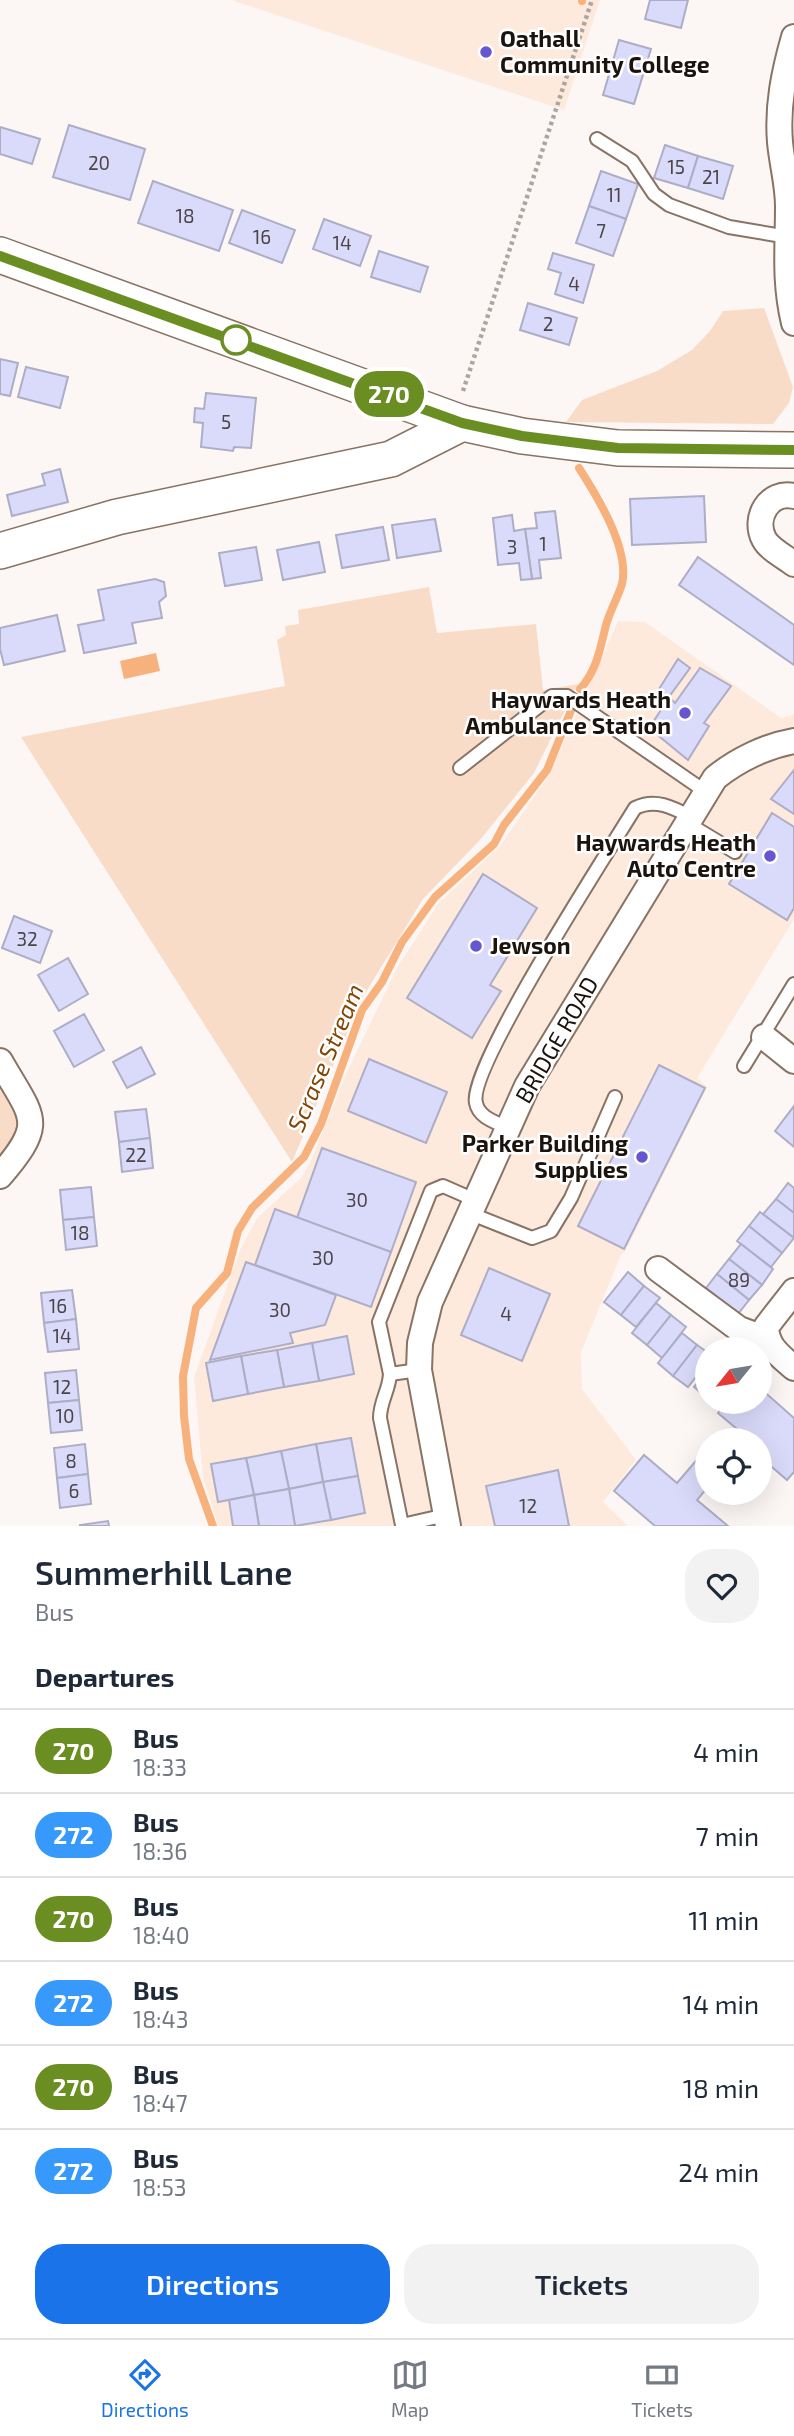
<!DOCTYPE html>
<style>
body{margin:0;font-family:"Exo 2",sans-serif;background:#f2f2f3;color:#1f2937;height:100vh;display:flex;flex-direction:column;font-size:26px;white-space:nowrap}
*{box-sizing:border-box;margin:0}
p{font-size:23px;color:#747a83}
.icon{flex:none;width:38px;height:38px;fill:none;stroke:currentColor;stroke-width:2;stroke-linecap:round;stroke-linejoin:round}
.map{position:relative;height:1526px;overflow:hidden}
.panel{display:flex;flex-direction:column;background:#fff;flex:1}
.panel>*{flex:none}
.badge{padding:0 14px;border-radius:23px;font-size:24px;line-height:46px}
.needle{width:46px;rotate:240deg}
.buttons{position:absolute;left:695px;top:1337px;display:grid;gap:14px}
.buttons a{display:grid;place-items:center;width:77px;height:77px;border-radius:50%;background:#fff;box-shadow:0 7px 28px #0002;font-size:35px}
.map>.badge{position:absolute;translate:-50% -50%;box-shadow:0 0 0 4px #fff}
h2{padding:0 35px;font-size:26px;line-height:63px}
.round{display:grid;place-items:center;flex:none;width:74px;height:74px;border-radius:28px;background:#f2f2f3}
.summary{display:flex;align-items:center;justify-content:space-between;height:119px;padding:0 35px}
h1{font-size:33px;font-weight:600;line-height:52px}
.primary-button{display:flex;gap:14px;margin-top:auto;padding:14px 35px}
.primary-button a{flex:1;height:80px;border-radius:28px;background:#1a73e8;color:#fff;font-size:28px;font-weight:600;line-height:80px;text-align:center}
.primary-button a+a{background:#f2f2f3;color:#1f2937}
ul{padding:0;list-style:none}
li{display:flex;align-items:center;gap:21px;height:84px;padding:0 35px;border-top:2px solid #e0e1e3}
li div{flex:1}
li b{display:block;font-size:26px}
li em{font-style:normal}
li .badge{min-width:77px;font-weight:700;text-align:center}
.menu{display:flex;justify-content:space-around;align-items:center;height:98px;border-top:2px solid #e0e1e3;background:#fff;font-size:19px;color:#747a83}
.menu a{display:grid;justify-items:center;gap:4px}
.menu .active{color:#1a73e8}
.map>svg:first-child{display:block}
.built{fill:#fdeadd}
.green{fill:#f9dcc8}
.water{fill:#f7b17c}
.lines{fill:none;stroke-linecap:round;stroke-linejoin:round}
.stream{stroke:#f7b17c;stroke-width:8}
.building{fill:#dadbfa;stroke:#adadc6;stroke-width:2}
.lane-casing{stroke:#887364;stroke-width:16}
.street-casing{stroke:#887364;stroke-width:28}
.secondary-casing{stroke:#887364;stroke-width:38}
.path{stroke:#aca6a2;stroke-width:4.5;stroke-dasharray:3.5 3.5;stroke-linecap:butt}
.lane{stroke:#fff;stroke-width:12}
.street{stroke:#fff;stroke-width:24}
.secondary{stroke:#fff;stroke-width:35}
.line-casing{stroke:#fff;stroke-width:16}
.line{stroke:#6b8e23;stroke-width:10}
.poi-dot{fill:#6656cf;stroke:#fff;stroke-width:2.5}
.stop-dot{fill:#fff;stroke:#6b8e23;stroke-width:3.5}
.labels{text-anchor:middle;stroke-width:5;stroke-linejoin:round;paint-order:stroke}
.number-label{font-size:19px;fill:#4b4548}
.poi-label{font-size:23px;font-weight:bold;fill:#1b130d;stroke:#fff;text-anchor:end}
.street-label{font-size:23px;fill:#1b130d;stroke:#fff}
.water-label{font-size:24px;font-style:italic;fill:#834502;stroke:#fff}
</style>
<div class="map">
<svg width="794" height="1526" viewBox="0 0 794 1526">
<rect width="100%" height="100%" fill="#fcf7f4"/>
<g class="built">
<polygon points="231,0 600,0 564,110"/>
<polygon points="618,621 645,622 781,718 794,715 794,919 697,1078 707,1087 626,1250 621,1255 581,1352 582,1389 636,1460 603,1502 628,1526 218,1526 203,1477 194,1377 241,1248 257,1218 302,1177 312,1158 346,1074 397,968 438,904 500,846 549,775"/>
</g>
<g class="green">
<polygon points="764,308 793,387 789,403 773,424 566,422 582,400 657,371 692,350 710,331 723,311"/>
<polygon points="429,587 437,633 536,624 543,690 578,684 534,773 480,840 423,899 361,1000 292,1162 21,737 285,686 277,640 286,635 285,626 299,624 298,610"/>
<polygon points="0,1076 23,1125 0,1168"/>
</g>
<polygon class="water" points="156,653 160,671 124,679 120,661"/>
<g class="lines">
<g class="stream">
<polyline points="582,0 582,1"/>
<path d="M579,468C597,496 630,549 622,584C618,597 610,611 606,625C600,649 597,670 580,689"/>
<polyline points="213,1526 189,1459 184,1416 183,1376 196,1308 227,1273 238,1231 252,1208 304,1157 321,1124 362,1010 382,982 402,942 435,897 494,844 504,825 547,770 572,708"/>
</g>
</g>
<g class="building">
<polygon points="650,0 688,0 681,28 645,19"/>
<polygon points="619,40 651,49 634,104 603,95"/>
<polygon points="69,125 145,149 130,200 53,177"/>
<polygon points="0,127 40,139 32,164 0,154"/>
<polygon points="665,145 698,156 688,188 654,178"/>
<polygon points="698,156 733,166 723,199 688,188"/>
<polygon points="601,171 638,184 626,219 589,206"/>
<polygon points="153,181 233,210 219,251 138,223"/>
<polygon points="589,206 626,219 613,256 576,243"/>
<polygon points="242,210 295,230 282,263 229,243"/>
<polygon points="324,219 371,236 360,266 313,249"/>
<polygon points="379,251 428,267 420,292 371,277"/>
<polygon points="553,253 594,265 583,303 555,294 561,273 548,269"/>
<polygon points="528,303 577,318 569,345 520,330"/>
<polygon points="0,359 18,363 10,396 0,394"/>
<polygon points="26,367 68,377 60,408 18,397"/>
<polygon points="206,393 256,398 251,448 234,447 233,451 201,447 203,423 194,422 195,408 204,409"/>
<polygon points="60,469 68,502 12,516 7,495 45,485 42,474"/>
<polygon points="704,496 706,542 632,545 630,499"/>
<polygon points="555,511 561,558 539,560 541,578 532,579 525,529 537,528 535,513"/>
<polygon points="512,515 514,531 525,529 532,579 521,580 519,563 498,565 493,518"/>
<polygon points="435,519 441,551 397,558 392,525"/>
<polygon points="383,527 389,560 342,568 336,535"/>
<polygon points="319,542 325,572 283,580 277,550"/>
<polygon points="256,547 262,580 225,586 219,553"/>
<polygon points="698,557 794,625 794,665 679,585"/>
<polygon points="155,579 164,582 166,596 159,602 162,618 132,623 136,643 84,653 78,625 104,620 98,590"/>
<polygon points="57,615 65,651 4,665 0,649 0,628"/>
<polygon points="678,659 690,668 669,697 675,703 700,668 731,686 704,723 709,726 688,760 649,728 669,698 659,689"/>
<polygon points="794,770 794,814 771,799"/>
<polygon points="772,813 794,827 794,908 787,920 729,884"/>
<polygon points="483,874 537,908 490,985 501,991 472,1038 407,998"/>
<polygon points="14,916 52,931 40,963 2,948"/>
<polygon points="68,958 88,994 59,1011 38,975"/>
<polygon points="84,1014 104,1050 74,1067 54,1031"/>
<polygon points="141,1047 155,1074 127,1088 113,1062"/>
<polygon points="369,1059 447,1092 426,1143 348,1111"/>
<polygon points="659,1065 705,1088 624,1249 578,1226"/>
<polygon points="794,1106 794,1147 775,1131"/>
<polygon points="146,1109 150,1138 119,1142 115,1112"/>
<polygon points="150,1138 153,1168 122,1172 119,1142"/>
<polygon points="322,1148 416,1182 391,1252 297,1218"/>
<polygon points="788,1183 794,1188 794,1213 776,1199"/>
<polygon points="91,1187 94,1217 63,1220 60,1190"/>
<polygon points="776,1199 794,1213 794,1238 763,1214"/>
<polygon points="275,1209 391,1252 371,1307 255,1265"/>
<polygon points="760,1212 794,1238 782,1253 749,1226"/>
<polygon points="94,1217 97,1246 66,1250 63,1220"/>
<polygon points="749,1226 782,1253 771,1267 737,1241"/>
<polygon points="741,1244 773,1269 762,1285 729,1259"/>
<polygon points="729,1259 762,1285 749,1300 717,1274"/>
<polygon points="246,1262 336,1295 325,1325 290,1333 293,1343 210,1360"/>
<polygon points="489,1268 550,1294 522,1361 461,1335"/>
<polygon points="628,1272 644,1286 621,1315 604,1302"/>
<polygon points="717,1274 749,1300 738,1314 706,1288"/>
<polygon points="644,1286 660,1298 636,1327 621,1315"/>
<polygon points="72,1290 76,1319 44,1323 41,1293"/>
<polygon points="656,1303 671,1315 647,1345 632,1333"/>
<polygon points="671,1315 686,1327 662,1358 647,1345"/>
<polygon points="76,1319 79,1349 48,1352 44,1323"/>
<polygon points="682,1333 697,1345 673,1376 658,1363"/>
<polygon points="347,1336 354,1374 319,1381 312,1343"/>
<polygon points="312,1343 319,1381 284,1387 277,1350"/>
<polygon points="697,1345 707,1352 707,1363 688,1387 673,1376"/>
<polygon points="277,1350 284,1387 248,1394 241,1356"/>
<polygon points="241,1356 248,1394 213,1401 206,1363"/>
<polygon points="76,1370 79,1400 48,1403 45,1373"/>
<polygon points="707,1372 707,1398 694,1387"/>
<polygon points="760,1388 794,1418 794,1472 787,1480 765,1461 769,1456 760,1448 760,1440 750,1440 718,1413 720,1410 711,1402 760,1402"/>
<polygon points="79,1400 82,1430 51,1433 48,1403"/>
<polygon points="351,1438 358,1476 323,1482 316,1444"/>
<polygon points="85,1444 88,1474 57,1478 54,1448"/>
<polygon points="316,1444 323,1482 289,1489 281,1451"/>
<polygon points="707,1448 707,1488 697,1500 728,1526 655,1526 614,1491 644,1455 677,1483"/>
<polygon points="281,1451 289,1489 254,1495 246,1458"/>
<polygon points="246,1458 254,1495 218,1502 211,1464"/>
<polygon points="558,1470 569,1526 495,1526 486,1486"/>
<polygon points="88,1474 91,1504 60,1508 57,1478"/>
<polygon points="358,1476 365,1513 331,1520 323,1482"/>
<polygon points="323,1482 331,1520 295,1526 289,1489"/>
<polygon points="289,1489 295,1526 259,1526 254,1495"/>
<polygon points="254,1495 259,1526 233,1526 229,1500"/>
<polygon points="108,1521 109,1526 80,1526 80,1525"/>
</g>
<g class="lines">
<g class="lane-casing">
<g id="lane">
<polyline points="597,139 632,161 654,194 669,205 729,227 788,237"/>
<polyline points="460,768 552,696 567,696 706,792"/>
<polyline points="687,823 735,852"/>
<polyline points="744,1066 794,984"/>
<path d="M508,1128C496,1122 479,1118 476,1103C467,1069 610,849 635,808C655,798 672,807 691,817"/>
<polyline points="469,1213 532,1238 551,1231 571,1198 615,1097"/>
<polyline points="419,1370 390,1374 379,1322 431,1191 443,1186 475,1200"/>
<path d="M390,1374C389,1391 380,1401 380,1418L402,1525L446,1515"/>
</g>
</g>
<g class="street-casing">
<g id="street">
<path d="M794,37C784,72 777,106 780,142C782,164 788,185 788,206C788,248 784,281 794,323"/>
<path d="M794,496C769,490 753,518 764,539C769,549 785,557 794,564"/>
<polyline points="764,1037 794,1061"/>
<path d="M0,1061C33,1119 47,1121 0,1176"/>
<polyline points="658,1269 739,1329 766,1339"/>
<path d="M794,1291L766,1327C767,1347 779,1355 794,1368"/>
<path d="M448,1526L419,1370L420,1343L430,1302L527,1086L715,778C737,760 766,746 794,741"/>
</g>
</g>
<g class="secondary-casing">
<g id="secondary">
<polyline points="0,255 462,423 522,436 618,448 794,450"/>
<polyline points="0,551 117,517 391,459 462,423"/>
</g>
</g>
<polyline class="path" points="463,391 592,0"/>
<use href="#lane" class="lane"/>
<use href="#street" class="street"/>
<use href="#secondary" class="secondary"/>
</g>
<g class="lines">
<g class="line-casing">
<polyline id="line" points="0,256 462,423 522,436 618,448 794,450"/>
</g>
<use href="#line" class="line"/>
</g>
<g class="poi-dot">
<circle cx="486" cy="52" r="7"/>
<circle cx="685" cy="713" r="7"/>
<circle cx="770" cy="856" r="7"/>
<circle cx="476" cy="946" r="7"/>
<circle cx="642" cy="1157" r="7"/>
</g>
<circle class="stop-dot" cx="236" cy="340" r="14"/>
<g class="labels">
<g class="number-label">
<text x="99" y="170">20</text>
<text x="676" y="174">15</text>
<text x="711" y="184">21</text>
<text x="614" y="202">11</text>
<text x="185" y="223">18</text>
<text x="601" y="238">7</text>
<text x="262" y="244">16</text>
<text x="342" y="250">14</text>
<text x="574" y="291">4</text>
<text x="548" y="331">2</text>
<text x="226" y="429">5</text>
<text x="543" y="551">1</text>
<text x="512" y="554">3</text>
<text x="27" y="946">32</text>
<text x="136" y="1162">22</text>
<text x="357" y="1207">30</text>
<text x="80" y="1240">18</text>
<text x="323" y="1265">30</text>
<text x="739" y="1287">89</text>
<text x="58" y="1313">16</text>
<text x="280" y="1317">30</text>
<text x="506" y="1321">4</text>
<text x="62" y="1343">14</text>
<text x="62" y="1394">12</text>
<text x="65" y="1423">10</text>
<text x="71" y="1468">8</text>
<text x="74" y="1498">6</text>
<text x="528" y="1513">12</text>
</g>
<g class="poi-label">
<text x="500" y="47" text-anchor="start">Oathall<tspan x="500" dy="26">Community College</tspan></text>
<text x="671" y="708">Haywards Heath<tspan x="671" dy="26">Ambulance Station</tspan></text>
<text x="756" y="851">Haywards Heath<tspan x="756" dy="26">Auto Centre</tspan></text>
<text x="490" y="954" text-anchor="start">Jewson</text>
<text x="628" y="1152">Parker Building<tspan x="628" dy="26">Supplies</tspan></text>
</g>
<g class="street-label">
<text transform="translate(557 1040) rotate(-60)" y="8">BRIDGE ROAD</text>
</g>
<g class="water-label">
<text transform="translate(326 1058) rotate(-67)" y="8">Scrase Stream</text>
</g>
</g>
</svg>
<div class="buttons">
<a><svg class="needle" viewBox="-14 -14 28 28"><path d="M0-13l5 13h-10z" fill="#e53935"/><path d="M0 13l5-13h-10z" fill="#747a83"/></svg></a>
<a><svg class="icon" aria-label="locate" viewBox="0 0 24 24"><circle cx="12" cy="12" r="6"/><path d="M12 2v4M12 18v4M2 12h4M18 12h4"/></svg></a>
</div>
<b class="badge" style="left:389px;top:394px;background:#6b8e23;color:#fff">270</b>
</div>
<section class="panel">
<div class="summary"><div><h1>Summerhill Lane</h1><p>Bus</p></div><a class="round"><svg class="icon" aria-label="heart" viewBox="0 0 24 24"><path d="M12 20l-8-8c-3-5 5-10 8-4 3-6 11-1 8 4z"/></svg></a></div>
<h2>Departures</h2>
<ul>
<li><span class="badge" style="background:#6b8e23;color:#fff">270</span><div><b>Bus</b><p>18:33</p></div><em>4 min</em></li>
<li><span class="badge" style="background:#3799fb;color:#fff">272</span><div><b>Bus</b><p>18:36</p></div><em>7 min</em></li>
<li><span class="badge" style="background:#6b8e23;color:#fff">270</span><div><b>Bus</b><p>18:40</p></div><em>11 min</em></li>
<li><span class="badge" style="background:#3799fb;color:#fff">272</span><div><b>Bus</b><p>18:43</p></div><em>14 min</em></li>
<li><span class="badge" style="background:#6b8e23;color:#fff">270</span><div><b>Bus</b><p>18:47</p></div><em>18 min</em></li>
<li><span class="badge" style="background:#3799fb;color:#fff">272</span><div><b>Bus</b><p>18:53</p></div><em>24 min</em></li>
</ul>
<div class="primary-button"><a>Directions</a><a>Tickets</a></div>
</section>
<nav class="menu">
<a class="active"><svg class="icon" aria-label="directions" viewBox="0 0 24 24"><path d="M12 3l9 9-9 9-9-9zM9 14v-3h6M13 9l2 2-2 2"/></svg>Directions</a>
<a><svg class="icon" aria-label="map" viewBox="0 0 24 24"><path d="M3 6l6-2 6 2 6-2v14l-6 2-6-2-6 2zM9 4v14M15 6v14"/></svg>Map</a>
<a><svg class="icon" aria-label="tickets" viewBox="0 0 24 24"><path d="M3 7h18v10H3zM15 7v10"/></svg>Tickets</a>
</nav>
